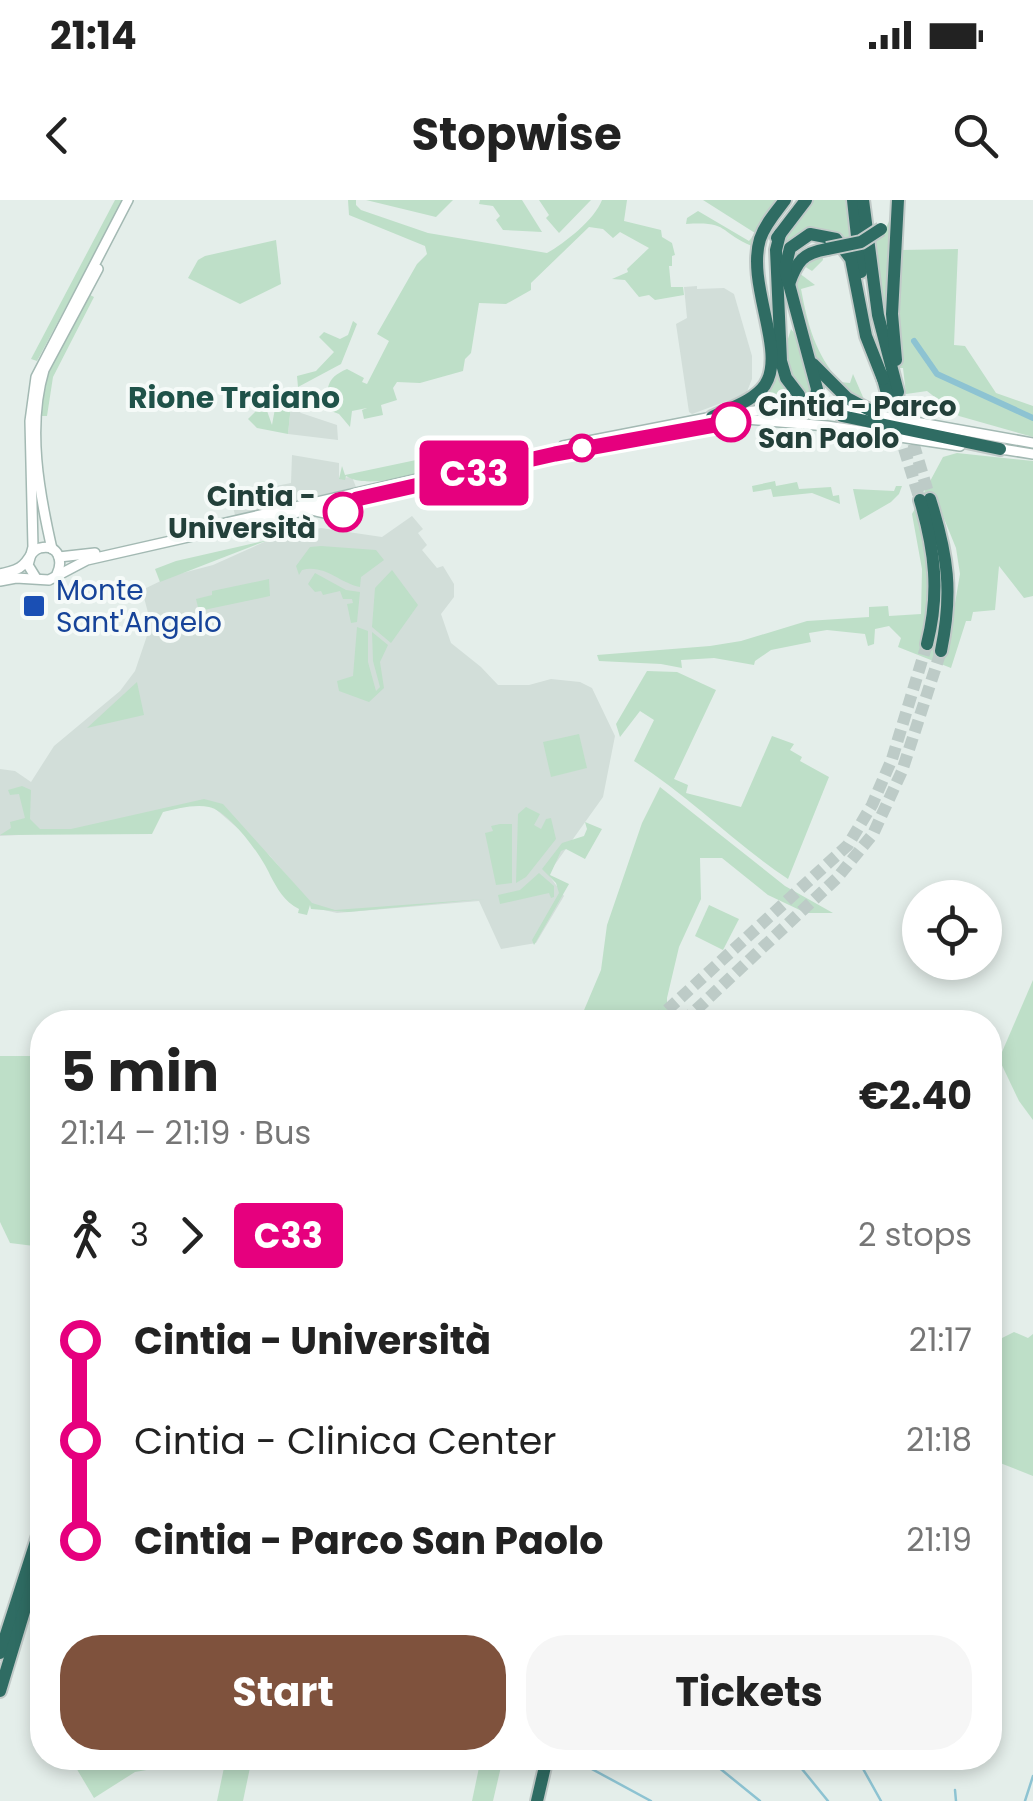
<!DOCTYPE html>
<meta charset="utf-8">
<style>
body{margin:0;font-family:Poppins,sans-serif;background:#f6f6f6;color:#222;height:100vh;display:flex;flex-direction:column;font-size:38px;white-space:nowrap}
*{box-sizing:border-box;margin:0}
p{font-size:32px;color:#767676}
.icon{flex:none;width:55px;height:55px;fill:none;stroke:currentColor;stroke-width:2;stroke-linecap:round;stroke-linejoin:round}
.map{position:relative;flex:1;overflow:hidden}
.drawer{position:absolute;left:30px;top:810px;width:972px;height:760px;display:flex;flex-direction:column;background:#fff;border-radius:40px;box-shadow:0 5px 15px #0003}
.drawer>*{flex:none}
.badge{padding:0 20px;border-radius:8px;font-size:35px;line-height:65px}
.fabs{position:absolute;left:902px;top:680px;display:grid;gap:20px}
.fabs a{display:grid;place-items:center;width:100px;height:100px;border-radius:50%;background:#fff;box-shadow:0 5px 15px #0003;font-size:50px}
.map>.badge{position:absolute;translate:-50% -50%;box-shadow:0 0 0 5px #fff}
.legs{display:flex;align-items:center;gap:15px;height:110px;padding:0 30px;font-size:32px}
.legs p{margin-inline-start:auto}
.summary{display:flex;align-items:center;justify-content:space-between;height:170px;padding:0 30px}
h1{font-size:55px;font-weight:700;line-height:75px}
.primary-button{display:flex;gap:20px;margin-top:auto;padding:20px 30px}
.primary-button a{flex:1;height:115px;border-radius:40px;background:#7f523d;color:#fff;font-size:40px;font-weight:700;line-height:115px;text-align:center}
.primary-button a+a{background:#f6f6f6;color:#222}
ul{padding:0 30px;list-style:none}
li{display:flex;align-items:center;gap:35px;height:100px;font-size:38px}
li i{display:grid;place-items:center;width:15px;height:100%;margin:0 12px;background:currentColor}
li i::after{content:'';width:25px;height:25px;margin:-12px;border:8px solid;border-radius:50%;background:#fff}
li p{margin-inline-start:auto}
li:first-child i{background:linear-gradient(#0000 50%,currentColor 0)}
li:last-child i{background:linear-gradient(currentColor 50%,#0000 0)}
.status{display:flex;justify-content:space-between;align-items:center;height:70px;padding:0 50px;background:#fff;direction:ltr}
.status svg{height:28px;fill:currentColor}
header{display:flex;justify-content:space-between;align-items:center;height:130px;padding:0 30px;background:#fff;font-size:45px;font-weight:700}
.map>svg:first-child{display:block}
.built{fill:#d2ded9}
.green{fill:#bedfc8}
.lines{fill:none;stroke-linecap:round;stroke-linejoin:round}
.stream{stroke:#8dc3d2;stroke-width:2.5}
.canal{stroke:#8dc3d2;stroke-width:6}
.highway-tunnel{stroke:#bdcbc7;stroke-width:12;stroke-dasharray:12 6;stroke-linecap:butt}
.secondary-casing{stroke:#a3b9b3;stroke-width:12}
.highway-casing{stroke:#c1cac8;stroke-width:16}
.secondary{stroke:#fff;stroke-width:9}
.highway{stroke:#2f6c63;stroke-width:12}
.highway-bridge-casing{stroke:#c1cac8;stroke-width:16;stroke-linecap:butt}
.highway-bridge{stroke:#2f6c63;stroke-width:12}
.line-1-casing{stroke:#fff;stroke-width:22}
.line-1{stroke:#e6007e;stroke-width:15}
.stop-1-dot{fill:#fff;stroke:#e6007e;stroke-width:5}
.transit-dot{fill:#1a4fb4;stroke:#f5faf8;stroke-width:4}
.labels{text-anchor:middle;stroke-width:8;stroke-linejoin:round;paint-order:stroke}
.stop-label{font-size:28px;font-weight:bold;fill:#23403a;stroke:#f5faf8;text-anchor:start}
.transit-label{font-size:28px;fill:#164399;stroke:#f5faf8;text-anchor:start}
.neighbourhood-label{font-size:30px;font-weight:bold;fill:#1f5249;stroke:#f5faf8}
</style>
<div class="status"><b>21:14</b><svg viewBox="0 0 49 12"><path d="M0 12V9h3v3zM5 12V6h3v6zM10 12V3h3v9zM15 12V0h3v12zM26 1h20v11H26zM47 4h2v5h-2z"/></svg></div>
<header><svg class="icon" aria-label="back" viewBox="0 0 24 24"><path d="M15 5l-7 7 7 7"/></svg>Stopwise<svg class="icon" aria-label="search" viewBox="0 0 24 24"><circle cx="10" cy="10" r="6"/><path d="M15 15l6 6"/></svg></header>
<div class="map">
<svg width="1033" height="1601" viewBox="0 0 1033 1601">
<rect width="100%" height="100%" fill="#e4eeea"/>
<g class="built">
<polygon points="697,86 697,89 724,88 734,94 752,156 752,179 746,194 692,214 689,212 676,124 687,118 684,87"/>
<polygon points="291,205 301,213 337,225 338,240 288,234"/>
<polygon points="292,255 339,263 339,278 352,277 356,287 235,315 230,295 291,283"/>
<polygon points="412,316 423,329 418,333 427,345 422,350 437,368 443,366 454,384 454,397 441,414 451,443 481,467 498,485 529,485 551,479 580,482 592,488 615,536 603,597 548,674 564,696 536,743 501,749 479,701 337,713 315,708 270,656 212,606 187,606 75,632 0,636 0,569 15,571 31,582 54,546 120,491 135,471 151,424 142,390 171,376 213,365 271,339 321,328 382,337"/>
</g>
<g class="green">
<polygon points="115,0 123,0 37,161 31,159"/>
<path d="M348,0H356V5L361,10L428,33L547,53C565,43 595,19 602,0H627L624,21L661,30L662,37L672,43L675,55L672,56V66H669L671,87H683L684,95L655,100L649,95L639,97L625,80L612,79L628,72L627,69L649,48L620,32L613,38L603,29L589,27L531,83V90L506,104L479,103L471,153L465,159L463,171L420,183L397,182L393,188L397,200L381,205L383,215L364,219L362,210L367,208L352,211L350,227L339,214L323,208C330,187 324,179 347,169L364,178L362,182L367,184L389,141L377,134L417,64L427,54L425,46L349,15Z"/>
<polygon points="366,0 453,0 436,17"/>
<polygon points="480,0 522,0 542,32 503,30 496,20 500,16 493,6 479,4"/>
<polygon points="539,0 591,0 559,33 546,18 549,15"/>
<path d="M703,0H781L752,46C718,32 730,21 686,24L687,18L698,11L749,41L755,33Z"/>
<path d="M810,0H845L853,54L806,32L782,73C779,41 791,25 810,0Z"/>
<polygon points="892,15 888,136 873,41 884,32"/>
<polygon points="276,40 281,84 240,104 188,78 198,60 205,56"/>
<polygon points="958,49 954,145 965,146 996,193 1033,206 1033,237 959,216 927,191 906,194 903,168 899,168 896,125 901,50"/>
<path d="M822,53L823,60L812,71L804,66L799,73L815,85L801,89C808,126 815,153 840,182L850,183L853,174L866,204C849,194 830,180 819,163C803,138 789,93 800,65Z"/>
<polygon points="88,94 94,97 53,177 47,216 41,216 46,174"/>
<polygon points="353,121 357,124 341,164 298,187 297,176 316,171 334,152 319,137 324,132 340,139 348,135"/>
<polygon points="791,129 796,135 813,186 811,200 742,207 774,167 791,180 784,152"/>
<polygon points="276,203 291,205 288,234 257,228 248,219 256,211 266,208 272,225"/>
<path d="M454,252L458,264C426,271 370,291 346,276L345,280L339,279L342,266L345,275Z"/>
<polygon points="957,253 1033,261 1033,396 1024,398 999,366 995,410 973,412 971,421 966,421 951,468 898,447 901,438 889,426 875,429 874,444 868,446 865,434 827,430 809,433 811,442 771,450 755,461 754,465 714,458 681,460 682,468 661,464 599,461 597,455 710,446 741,441 807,421 869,417 869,407 888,406 889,416 921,414 922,369 912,314 916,307 930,374 924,448 926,451 934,447 940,454 947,450 960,374 956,348 936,299 920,300 943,257"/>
<polygon points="775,281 776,286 797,282 799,289 831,287 833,296 839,295 840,304 812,293 773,297 771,289 753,292 752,286"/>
<polygon points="896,286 902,286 899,294 891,302 860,320 853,289 894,291"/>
<polygon points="268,340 160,382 155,369 176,361"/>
<path d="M321,346L376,350L384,360L361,377L360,387C339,383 325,364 302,370L299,375L296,366L310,347Z"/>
<polygon points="392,370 418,405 391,443 372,427 375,388"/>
<polygon points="315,373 346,390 360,392 357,422 351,423 347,404 353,403 352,399 343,399 340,391 323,395 321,391 315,392 308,384"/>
<polygon points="269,379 270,396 199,411 196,399 212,395 212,391"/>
<polygon points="357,427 368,431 368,462 376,491 380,487 373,461 372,432 388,445 380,462 384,488 369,502 339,491 337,481 353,476"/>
<path d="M647,471L677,472L716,490L674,579L688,585L686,593L741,607L772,536L794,544L790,550L802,557L800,561L829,577L788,679C734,643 689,596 634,561L654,520L640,511L620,537L616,524Z"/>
<polygon points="137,482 144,515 87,528"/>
<polygon points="579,534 587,568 551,577 543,542"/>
<path d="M22,586L31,590L30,619L40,629H71L204,599L223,604L312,703L335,710L484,699L348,712L311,709L310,705L307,715L298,713L299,709C284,702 277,688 270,675C262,656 229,611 209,607C194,604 177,609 163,612L152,634L0,635L11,628L10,622L25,618L19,594L10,595L8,590Z"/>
<polygon points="660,587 785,686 833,713 806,713 768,695 722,658 700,658 701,699 679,747 667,798 667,822 579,822 601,770 607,725 642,623"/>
<polygon points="526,607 540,614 534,625 541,629 546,619 551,618 556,639 526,677 516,683 518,614"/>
<polygon points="585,622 602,629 585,659 566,649 561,651 550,675 569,684 534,745 532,740 559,693 556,683 542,669 562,643 584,636 587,629"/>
<polygon points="500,624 512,624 512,683 496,685 485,633 493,631 491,626"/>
<polygon points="539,673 554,686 554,697 551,698 549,693 500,704 498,695 520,690"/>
<polygon points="709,705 739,719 723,750 695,736"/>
<polygon points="1033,780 1033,920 1019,901 999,859"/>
<polygon points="0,856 41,856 42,859 42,1047 10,1043 0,1022"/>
<polygon points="990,1131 1002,1138 1014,1132 1028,1138 1033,1134 1033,1276 990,1259"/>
<polygon points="45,1558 175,1558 175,1565 135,1572 94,1598 75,1566 52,1562"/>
<polygon points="226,1558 252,1558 243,1601 217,1601"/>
<polygon points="481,1558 503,1558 493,1601 472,1601"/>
</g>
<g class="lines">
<g class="stream">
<polyline points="707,1558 760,1601"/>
<polyline points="793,1558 828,1601"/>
<polyline points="857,1558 881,1601"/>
<polyline points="577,1561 651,1601"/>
<polyline points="955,1590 956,1601"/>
<polyline points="1025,1601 1033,1576"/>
</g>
<polyline class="canal" points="914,141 937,174 1033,218"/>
<g class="highway-tunnel">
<polyline points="898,192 930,299"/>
<polyline points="888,197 920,300"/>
<polyline points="805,200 819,210 842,216"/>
<polyline points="654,822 848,645 872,605 892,559 927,444"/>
<polyline points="683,822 837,678 873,634 902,571 941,451"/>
</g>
<g class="secondary-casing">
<g id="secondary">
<polyline points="563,246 712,217 809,203 1033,243"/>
<polyline points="995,248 1033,254"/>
<path d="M312,310C329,315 348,318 357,299"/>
<polyline points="178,334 499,260"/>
<path d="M52,349C39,292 27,227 44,170L98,69"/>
<polyline points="59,357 95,353"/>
<path d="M0,374C8,372 17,371 23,365C30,359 31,350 40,348C59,343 63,362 57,374"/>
<polyline points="36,378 28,365 33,347 30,221 36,177 128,0"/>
<polyline points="0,381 16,378 49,380 87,360 555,254 746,219 827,226 960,246"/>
</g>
</g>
<g class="highway-casing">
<g id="highway">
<polyline points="853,0 861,72"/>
<polyline points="863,0 878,115 898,192"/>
<polyline points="780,34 776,50 781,161 786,178 799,195"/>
<polyline points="777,38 806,0"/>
<path d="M789,84C797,61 803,53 827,49"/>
<polyline points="896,160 892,114 898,0"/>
<polyline points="813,164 847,198 877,214"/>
<polyline points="882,175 888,197"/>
<polyline points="815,203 817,189 785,69 790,48 810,34 836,39 851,59 866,136 883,179"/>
<polyline points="842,216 1000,249"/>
<path d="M712,217C730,208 754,201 765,185C787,152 746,85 760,39C765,24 776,12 785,0"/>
<path d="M930,299C948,356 953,392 941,451"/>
<path d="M920,300C935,351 940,393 927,444"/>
<polyline points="0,1453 42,1323"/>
<polyline points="0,1491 42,1352"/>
<polyline points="537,1601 547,1558"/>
</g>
</g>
<use href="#secondary" class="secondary"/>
<use href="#highway" class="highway"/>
<g class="highway-bridge-casing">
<polyline id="highway-bridge" points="827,49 861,42 881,29"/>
</g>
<use href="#highway-bridge" class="highway-bridge"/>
</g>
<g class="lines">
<g class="line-1-casing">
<polyline id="line-1" points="343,312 354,306 357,299 555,254 731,222"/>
</g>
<use href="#line-1" class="line-1"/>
</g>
<g class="stop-1-dot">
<circle cx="731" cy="222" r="18"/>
<circle cx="582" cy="248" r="12"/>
<circle cx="343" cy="312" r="18"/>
</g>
<rect class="transit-dot" x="22" y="394" width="24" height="24" rx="5"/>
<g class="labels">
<g class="stop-label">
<text x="758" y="216">Cintia - Parco<tspan x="758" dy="32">San Paolo</tspan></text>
<text x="316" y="306" text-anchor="end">Cintia -<tspan x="316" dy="32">Università</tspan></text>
</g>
<g class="transit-label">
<text x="56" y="400">Monte<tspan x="56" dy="32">Sant'Angelo</tspan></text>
</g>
<g class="neighbourhood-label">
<text x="234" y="208">Rione Traiano</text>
</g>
</g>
</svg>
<div class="fabs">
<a><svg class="icon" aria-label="locate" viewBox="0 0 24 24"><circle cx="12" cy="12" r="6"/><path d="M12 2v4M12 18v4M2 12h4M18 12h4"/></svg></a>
</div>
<b class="badge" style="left:474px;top:273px;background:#e6007e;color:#fff">C33</b>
<section class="drawer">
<div class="summary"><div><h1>5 min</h1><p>21:14 – 21:19 · Bus</p></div><b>€2.40</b></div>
<div class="legs"><svg class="icon" aria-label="walk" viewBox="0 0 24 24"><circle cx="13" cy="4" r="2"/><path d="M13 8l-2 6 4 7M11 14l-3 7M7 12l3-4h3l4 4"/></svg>3<svg class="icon" aria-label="forward" viewBox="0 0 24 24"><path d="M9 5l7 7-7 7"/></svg><b class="badge" style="background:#e6007e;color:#fff">C33</b><p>2 stops</p></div>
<ul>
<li><i style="color:#e6007e"></i><b>Cintia - Università</b><p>21:17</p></li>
<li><i style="color:#e6007e"></i><span>Cintia - Clinica Center</span><p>21:18</p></li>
<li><i style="color:#e6007e"></i><b>Cintia - Parco San Paolo</b><p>21:19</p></li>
</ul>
<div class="primary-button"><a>Start</a><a>Tickets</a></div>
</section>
</div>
